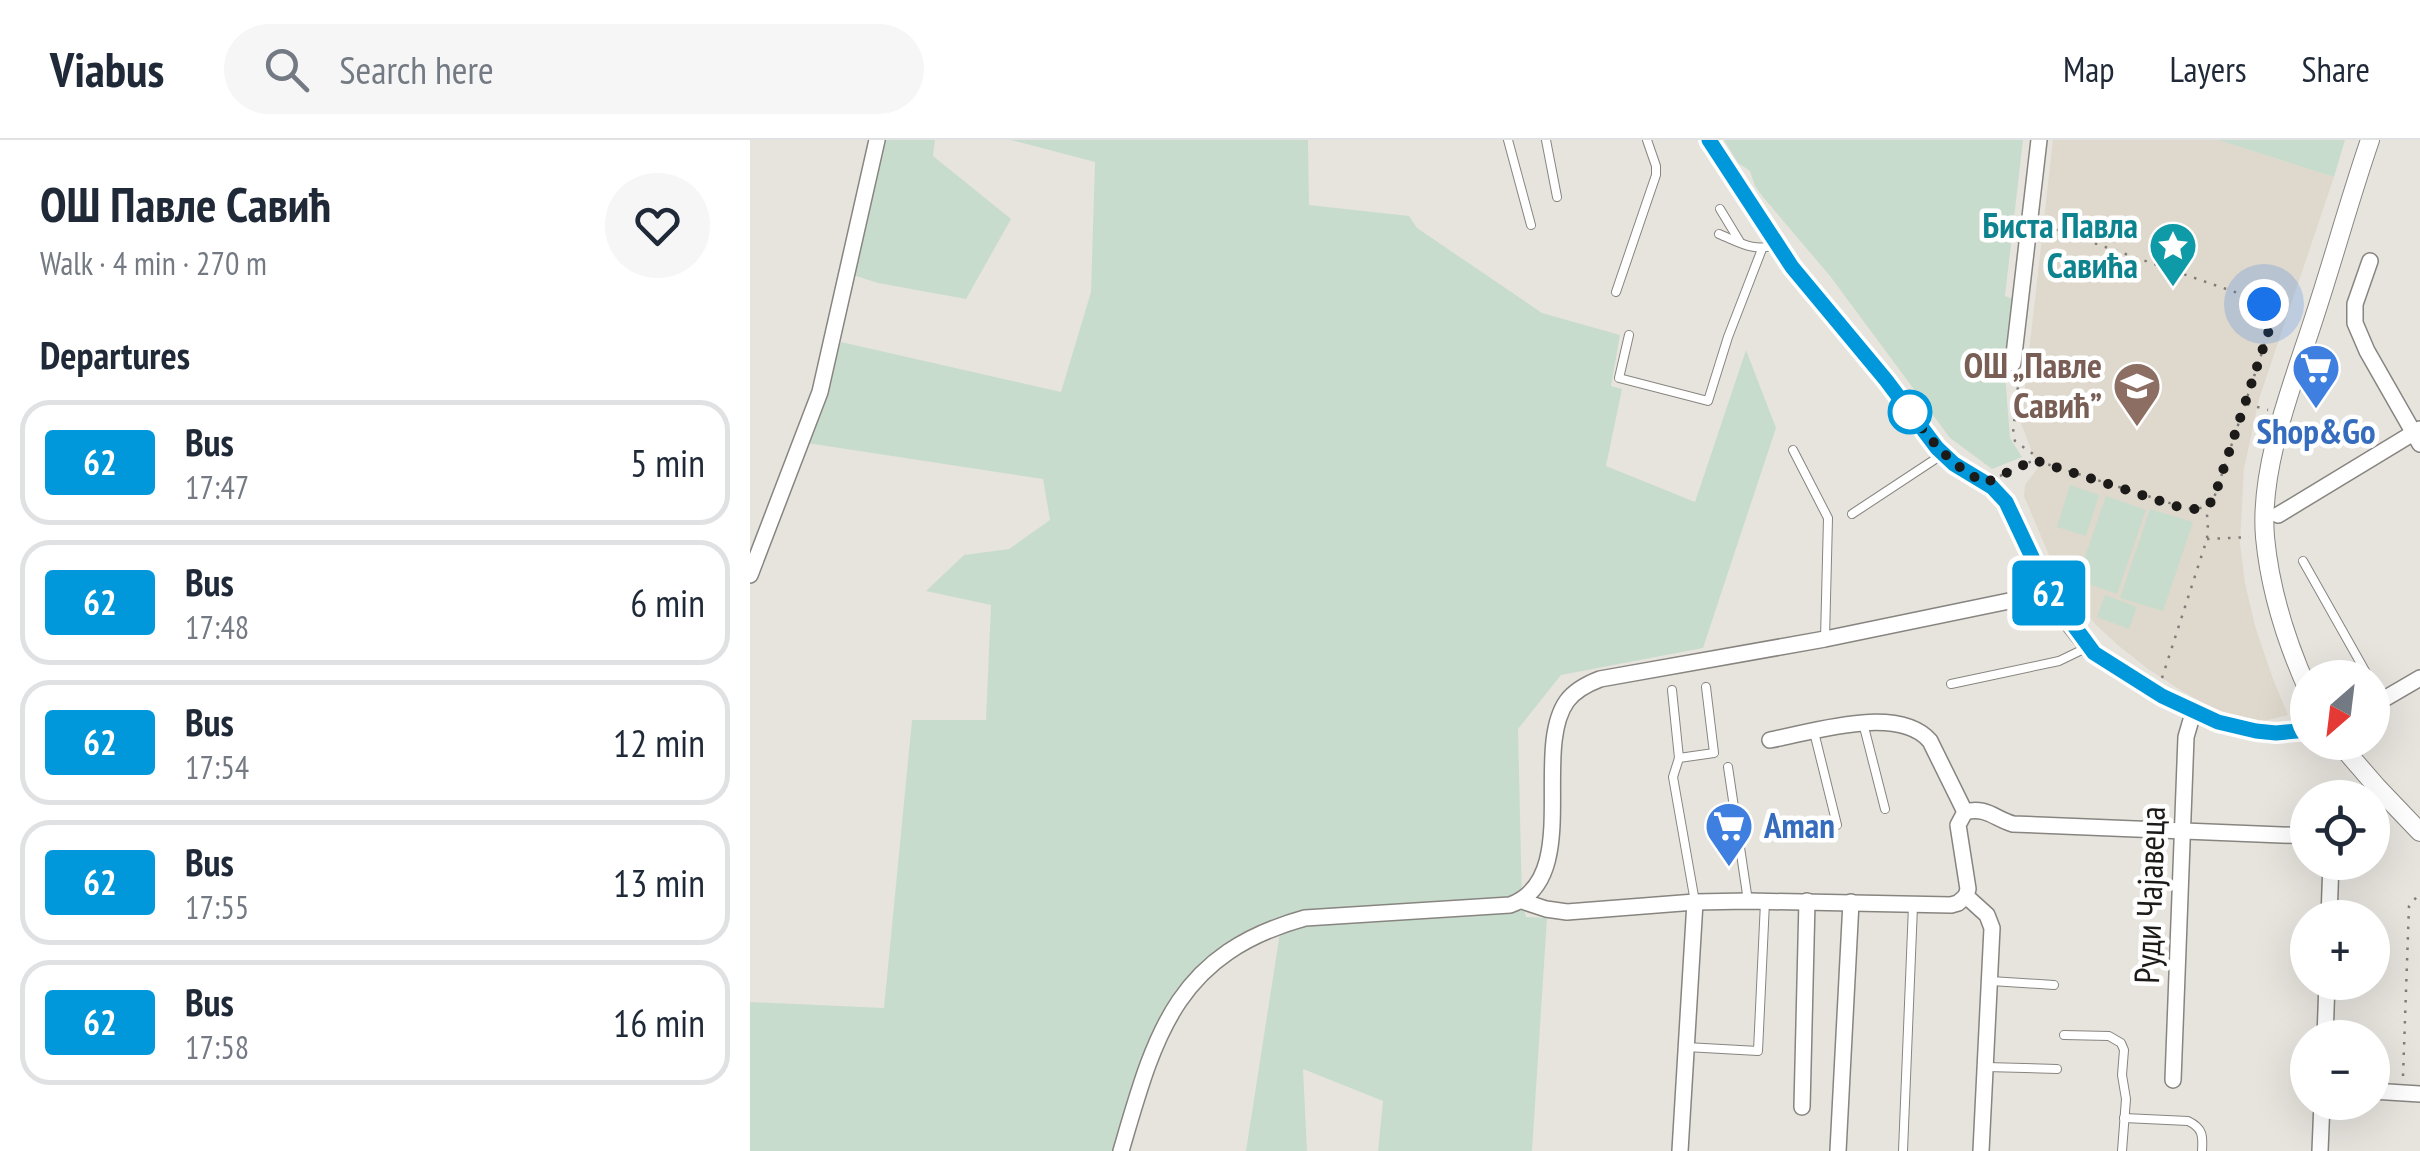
<!DOCTYPE html>
<meta charset="utf-8">
<style>
body{margin:0;font-family:"PT Sans Narrow",sans-serif;background:#f6f6f7;color:#1f2937;height:100vh;display:flex;flex-direction:column;font-size:38px;white-space:nowrap}
*{box-sizing:border-box;margin:0}
p{font-size:32px;color:#747a83}
.icon{flex:none;width:55px;height:55px;fill:none;stroke:currentColor;stroke-width:2;stroke-linecap:round;stroke-linejoin:round}
.map{position:relative;flex:1;overflow:hidden}
.details{display:flex;flex-direction:column;background:#fff;width:750px}
.details>*{flex:none}
.badge{padding:0 20px;border-radius:8px;font-size:35px;line-height:65px}
.needle{width:65px;rotate:208deg}
.fabs{position:absolute;left:1540px;top:520px;display:grid;gap:20px}
.fabs a{display:grid;place-items:center;width:100px;height:100px;border-radius:50%;background:#fff;box-shadow:0 10px 40px #0002;font-size:50px}
.you{position:absolute;width:50px;height:50px;margin:-25px;border:8px solid #fff;border-radius:50%;background:#1a73e8;box-shadow:0 0 0 15px #1a73e833}
.map>.badge{position:absolute;translate:-50% -50%;box-shadow:0 0 0 5px #fff}
h2{padding:0 40px;font-size:38px;line-height:90px}
.round{display:grid;place-items:center;flex:none;width:105px;height:105px;border-radius:52px;background:#f6f6f7}
.headline{display:flex;align-items:center;justify-content:space-between;height:170px;padding:0 40px}
h1{font-size:48px;font-weight:800;line-height:75px}
ul{padding:0;list-style:none}
li{display:flex;align-items:center;gap:30px;height:125px;margin:0 20px 15px;padding:0 20px;border:5px solid #e0e1e3;border-radius:30px}
li div{flex:1}
li b{display:block;font-size:38px}
li em{font-style:normal}
li .badge{min-width:110px;font-weight:700;text-align:center}
header{display:flex;align-items:center;gap:60px;box-sizing:border-box;height:140px;padding:0 50px;background:#fff;border-bottom:2px solid #e0e1e3}
header strong{font-size:48px}
nav{display:flex;gap:55px;margin-inline-start:auto;font-size:35px}
.search{width:700px;height:90px;background:#f6f6f7;display:flex;align-items:center;gap:25px;box-sizing:border-box;padding:0 35px;border-radius:55px;color:#747a83;font-size:38px}
main{display:flex;flex:1;min-height:0}
.map>svg:first-child{display:block}
.built{fill:#dfd8cc}
.green{fill:#c8dcce}
.lines{fill:none;stroke-linecap:round;stroke-linejoin:round}
.service-casing{stroke:#888580;stroke-width:10}
.minor-casing{stroke:#888580;stroke-width:18}
.tertiary-casing{stroke:#888580;stroke-width:20}
.path{stroke:#7f7d79;stroke-width:2.5;stroke-dasharray:2.5 8;stroke-linecap:butt}
.service{stroke:#fff;stroke-width:8}
.minor{stroke:#fff;stroke-width:15}
.tertiary{stroke:#fff;stroke-width:18}
.line-casing{stroke:#fff;stroke-width:22}
.line{stroke:#0098da;stroke-width:15}
.walk{stroke:#1c1b19;stroke-width:10;stroke-dasharray:0 18}
.stop-dot{fill:#fff;stroke:#0098da;stroke-width:5}
.labels{text-anchor:middle;stroke-width:9;stroke-linejoin:round;paint-order:stroke}
.culture-label{font-size:35px;font-weight:bold;fill:#0d838f;stroke:#fff;text-anchor:end}
.education-label{font-size:35px;font-weight:bold;fill:#785e54;stroke:#fff;text-anchor:end}
.shop-label{font-size:35px;font-weight:bold;fill:#366cbe;stroke:#fff}
.street-label{font-size:35px;fill:#1c1b19;stroke:#fff}
</style>
<header>
<strong>Viabus</strong>
<div class="search"><svg class="icon" aria-label="search" viewBox="0 0 24 24"><circle cx="10" cy="10" r="6"/><path d="M15 15l6 6"/></svg>Search here</div>
<nav><a>Map</a><a>Layers</a><a>Share</a></nav>
</header>
<main>
<section class="details">
<div class="headline"><div><h1>ОШ Павле Савић</h1><p>Walk · 4 min · 270 m</p></div><a class="round"><svg class="icon" aria-label="heart" viewBox="0 0 24 24"><path d="M12 20l-8-8c-3-5 5-10 8-4 3-6 11-1 8 4z"/></svg></a></div>
<h2>Departures</h2>
<ul>
<li><span class="badge" style="background:#0098da;color:#fff">62</span><div><b>Bus</b><p>17:47</p></div><em>5 min</em></li>
<li><span class="badge" style="background:#0098da;color:#fff">62</span><div><b>Bus</b><p>17:48</p></div><em>6 min</em></li>
<li><span class="badge" style="background:#0098da;color:#fff">62</span><div><b>Bus</b><p>17:54</p></div><em>12 min</em></li>
<li><span class="badge" style="background:#0098da;color:#fff">62</span><div><b>Bus</b><p>17:55</p></div><em>13 min</em></li>
<li><span class="badge" style="background:#0098da;color:#fff">62</span><div><b>Bus</b><p>17:58</p></div><em>16 min</em></li>
</ul>
</section>
<div class="map">
<svg width="1670" height="1011" viewBox="0 0 1670 1011">
<rect width="100%" height="100%" fill="#e7e4de"/>
<polygon class="built" points="1303,0 1468,0 1584,37 1509,259 1494,329 1490,403 1495,443 1505,486 1523,539 1538,575 1514,581 1478,574 1453,563 1432,551 1398,529 1369,506 1347,486 1325,460 1301,420 1274,356 1275,345 1288,328 1271,283"/>
<g class="green">
<polygon points="136,0 185,0 183,16 261,79 216,159 128,143 103,135"/>
<polygon points="261,0 558,0 559,65 659,76 667,88 792,173 870,195 861,246 872,249 856,326 945,362 996,210 1026,288 953,508 811,535 768,589 772,761 776,777 797,778 782,1011 628,1011 633,961 553,929 557,1011 496,1011 531,786 470,816 425,867 371,1011 0,1011 0,862 134,868 162,580 236,580 241,465 176,451 214,415 259,409 300,380 293,339 57,303 91,202 311,252 341,152 345,22"/>
<polygon points="974,0 1273,0 1255,156 1263,159 1254,221 1260,298 1272,317 1242,329 1200,298 1080,136 1013,57 1005,46 1000,31 988,23"/>
<polygon points="1468,0 1595,0 1584,37"/>
<polygon points="1320,345 1349,355 1336,396 1307,387"/>
<polygon points="1356,356 1396,370 1367,454 1327,440"/>
<polygon points="1400,369 1443,382 1413,471 1370,458"/>
<polygon points="1355,455 1387,467 1379,489 1347,477"/>
</g>
<g class="lines">
<g class="service-casing">
<g id="service">
<polyline points="758,0 781,85"/>
<polyline points="796,0 807,57"/>
<polyline points="970,69 990,102"/>
<path d="M969,94C991,103 1003,112 1027,105"/>
<polyline points="866,152 906,35 906,26 897,0"/>
<polyline points="879,195 869,238 958,261 978,197 1012,109"/>
<polyline points="1043,310 1078,378 1075,499"/>
<polyline points="1102,374 1193,314"/>
<polyline points="1553,421 1619,538"/>
<polyline points="1201,544 1309,521 1338,507"/>
<polyline points="1622,544 1632,561"/>
<polyline points="922,550 929,618"/>
<polyline points="1113,583 1135,669"/>
<polyline points="1064,592 1087,685"/>
<polyline points="978,627 998,761"/>
<polyline points="945,762 923,637 929,618 964,613 956,547"/>
<polyline points="1241,841 1304,845"/>
<polyline points="1314,895 1359,896 1371,903 1374,910 1372,935 1376,959 1372,1011"/>
<polyline points="936,907 1008,911 1015,762"/>
<polyline points="1236,927 1307,929"/>
<path d="M1374,978L1438,981C1453,988 1453,996 1452,1011"/>
<polyline points="1153,1011 1163,766"/>
</g>
</g>
<g class="minor-casing">
<g id="minor">
<path d="M959,0L1042,127L1136,240L1187,308L1203,324L1248,352L1256,362C1277,413 1301,468 1340,509C1354,523 1373,533 1390,544C1446,577 1491,597 1558,590"/>
<polyline points="1620,121 1605,164 1605,183 1617,211 1670,304"/>
<polyline points="1263,223 1289,0"/>
<polyline points="1528,375 1670,289"/>
<polyline points="0,435 70,252 127,0"/>
<polyline points="1622,566 1670,538"/>
<path d="M1020,600C1063,592 1148,564 1180,601L1215,672"/>
<path d="M1215,672C1236,666 1245,679 1263,684L1558,696"/>
<polyline points="1215,672 1208,685 1218,749 1216,756"/>
<polyline points="1216,756 1237,775 1242,788 1231,1011"/>
<polyline points="772,761 796,769 817,772 945,762 998,761 1201,765 1208,763 1216,756"/>
<polyline points="1579,778 1581,722"/>
<polyline points="1575,898 1577,842"/>
<polyline points="1423,940 1436,597 1443,573"/>
<polyline points="1622,951 1670,954"/>
<polyline points="1052,967 1057,761"/>
<path d="M371,1011C405,895 425,814 555,778L760,765C833,739 781,611 817,561C825,550 837,544 850,539L1075,499L1283,456L1297,449"/>
<polyline points="930,1011 945,762"/>
<polyline points="1088,1011 1101,762"/>
<polyline points="1570,1011 1572,962"/>
</g>
</g>
<g class="tertiary-casing">
<g id="tertiary">
<path d="M1558,550C1536,501 1520,451 1515,397C1509,326 1544,241 1565,175C1584,117 1600,58 1620,0"/>
<polyline points="1588,602 1627,647 1670,692"/>
</g>
</g>
<g class="path">
<polyline points="1269,237 1263,293 1265,301 1283,314 1284,318"/>
<polyline points="1497,264 1518,270"/>
<path d="M1250,336L1284,320L1432,367C1446,370 1456,370 1464,358L1519,191C1520,175 1518,167 1505,159L1295,86"/>
<polyline points="1457,399 1499,397"/>
<polyline points="1412,538 1457,399 1458,383 1456,368"/>
<polyline points="1653,936 1659,766 1670,753"/>
</g>
<use href="#service" class="service"/>
<use href="#minor" class="minor"/>
<use href="#tertiary" class="tertiary"/>
</g>
<g class="lines">
<g class="line-casing">
<polyline id="line" points="959,0 1042,127 1136,240 1187,308 1204,324 1242,347 1256,362 1297,449 1344,513 1412,556 1468,582 1506,591 1526,593 1558,590"/>
</g>
<use href="#line" class="line"/>
<path class="walk" d="M1160,272L1155,266C1180,299 1197,323 1235,343L1284,320L1432,368C1446,370 1456,370 1464,358L1519,190L1518,171L1514,164"/>
</g>
<defs>
<g id="sight-pin" transform="scale(2.5)"><path d="M0 17L-7.5 6A9.5 9.5 0 1 1 7.5 6Z" fill="#0f9aa8" stroke="#fff"/><path d="M0-6L1.8-2.2L6-1.7L2.9 1.2L3.7 5.4L0 3.3L-3.7 5.4L-2.9 1.2L-6-1.7L-1.8-2.2Z" fill="#fff"/></g>
<g id="supermarket-pin" transform="scale(2.5)"><path d="M0 17L-7.5 6A9.5 9.5 0 1 1 7.5 6Z" fill="#3f7fe0" stroke="#fff"/><path d="M-6-5.5h2.5l.6 2H6L4.5 2H-2.5L-4.4-4H-6ZM-1.5 3.2a1.3 1.3 0 1 0 .1 0ZM3 3.2a1.3 1.3 0 1 0 .1 0Z" fill="#fff"/></g>
<g id="school-pin" transform="scale(2.5)"><path d="M0 17L-7.5 6A9.5 9.5 0 1 1 7.5 6Z" fill="#8d6e63" stroke="#fff"/><path d="M0-5L7-2L0 1L-7-2ZM-4 1L0 2.5L4 1V4Q0 6-4 4Z" fill="#fff"/></g>
</defs>
<g fill-rule="evenodd">
<use href="#sight-pin" x="1423" y="106"/>
<use href="#supermarket-pin" x="1566" y="228"/>
<use href="#school-pin" x="1387" y="246"/>
<use href="#supermarket-pin" x="979" y="686"/>
</g>
<circle class="stop-dot" cx="1160" cy="272" r="20"/>
<g class="labels">
<g class="culture-label">
<text x="1388" y="98">Биста Павла<tspan x="1388" dy="40">Савића</tspan></text>
</g>
<g class="education-label">
<text x="1352" y="238">ОШ „Павле<tspan x="1352" dy="40">Савић”</tspan></text>
</g>
<g class="shop-label">
<text x="1566" y="304">Shop&amp;Go</text>
<text x="1014" y="698" text-anchor="start">Aman</text>
</g>
<g class="street-label">
<text transform="translate(1400 755) rotate(-88)" y="12">Руди Чајавеца</text>
</g>
</g>
</svg>
<div class="fabs">
<a><svg class="needle" viewBox="-14 -14 28 28"><path d="M0-13l5 13h-10z" fill="#e53935"/><path d="M0 13l5-13h-10z" fill="#747a83"/></svg></a>
<a><svg class="icon" aria-label="locate" viewBox="0 0 24 24"><circle cx="12" cy="12" r="6"/><path d="M12 2v4M12 18v4M2 12h4M18 12h4"/></svg></a>
<a>+</a>
<a>−</a>
</div>
<div class="you" style="left:1514px;top:164px"></div>
<b class="badge" style="left:1299px;top:453px;background:#0098da;color:#fff">62</b>
</div>
</main>
